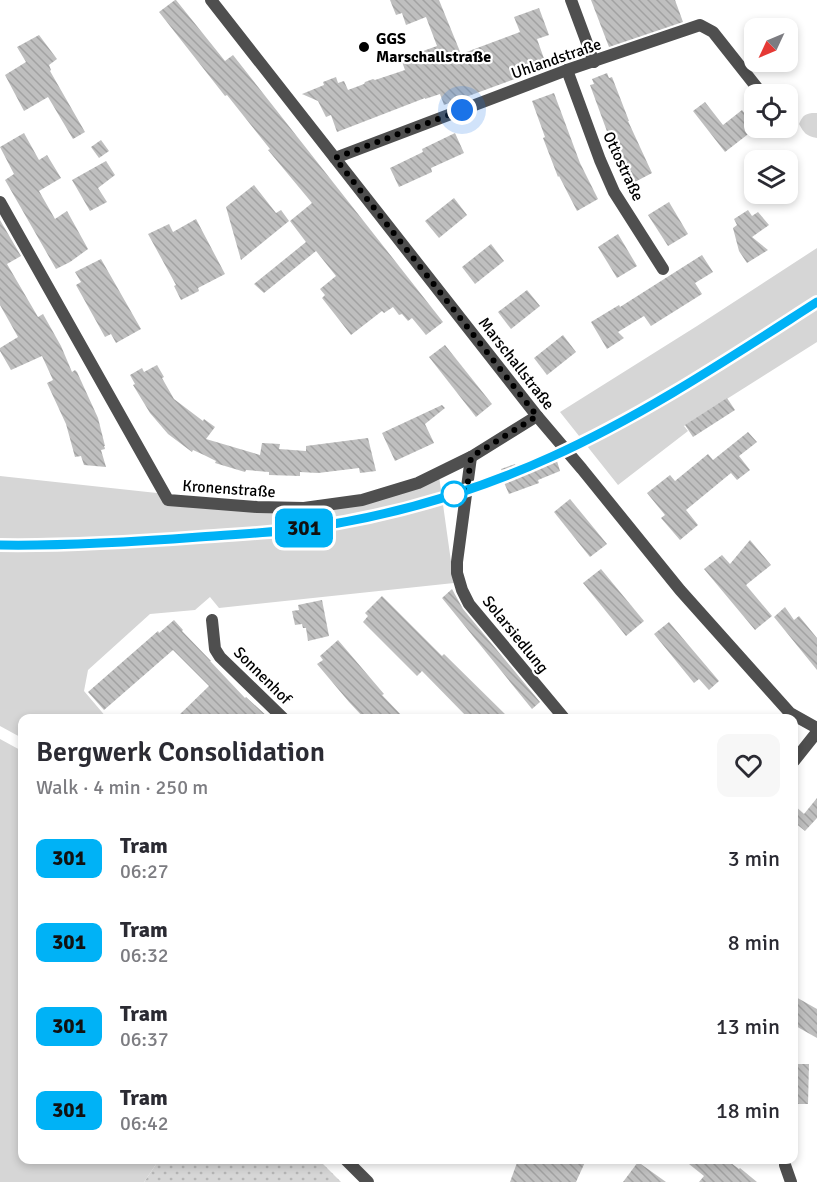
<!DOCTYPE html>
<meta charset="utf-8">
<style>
body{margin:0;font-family:Signika,sans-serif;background:#f7f7f7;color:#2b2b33;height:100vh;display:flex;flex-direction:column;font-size:22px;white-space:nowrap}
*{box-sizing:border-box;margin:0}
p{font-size:20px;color:#7c7c81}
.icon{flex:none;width:33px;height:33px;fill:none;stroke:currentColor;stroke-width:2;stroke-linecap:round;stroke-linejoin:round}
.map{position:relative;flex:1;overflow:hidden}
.drawer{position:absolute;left:18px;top:714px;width:780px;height:450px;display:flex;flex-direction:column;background:#fff;border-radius:12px;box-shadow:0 3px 9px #0003}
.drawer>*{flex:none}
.badge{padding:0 12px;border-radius:9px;font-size:21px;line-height:39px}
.needle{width:39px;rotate:226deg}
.tools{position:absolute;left:744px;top:18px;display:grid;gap:12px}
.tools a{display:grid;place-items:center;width:54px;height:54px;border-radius:12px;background:#fff;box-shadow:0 3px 9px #0003;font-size:30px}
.you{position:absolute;width:30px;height:30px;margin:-15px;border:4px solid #fff;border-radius:50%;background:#1a73e8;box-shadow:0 0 0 9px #1a73e833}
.map>.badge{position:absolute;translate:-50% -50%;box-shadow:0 0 0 3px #fff}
.round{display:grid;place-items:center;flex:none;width:63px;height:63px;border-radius:12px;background:#f7f7f7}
.summary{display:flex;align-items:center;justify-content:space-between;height:102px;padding:0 18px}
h1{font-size:28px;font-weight:600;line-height:45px}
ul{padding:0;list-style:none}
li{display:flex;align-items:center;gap:18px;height:84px;padding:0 18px}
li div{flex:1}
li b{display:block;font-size:22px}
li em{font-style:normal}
li .badge{min-width:66px;font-weight:700;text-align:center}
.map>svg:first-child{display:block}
.grass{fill:url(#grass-dots)}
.park{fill:#d6d6d6}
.building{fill:url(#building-back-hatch)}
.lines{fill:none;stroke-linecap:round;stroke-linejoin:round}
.minor{stroke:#4f4f4f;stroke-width:12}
.tertiary{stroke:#4f4f4f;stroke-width:12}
.line-casing{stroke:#fff;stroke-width:14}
.line{stroke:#00b2f6;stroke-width:9}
.walk{stroke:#000;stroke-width:6;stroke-dasharray:0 10.8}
.poi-dot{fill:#000;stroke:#fff;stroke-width:2}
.stop-dot{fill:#fff;stroke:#00b2f6;stroke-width:3}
.labels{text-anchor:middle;stroke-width:4.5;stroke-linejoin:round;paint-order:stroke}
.poi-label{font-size:16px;font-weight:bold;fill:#000;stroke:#fff;text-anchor:start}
.street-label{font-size:16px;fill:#000;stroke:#fff}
</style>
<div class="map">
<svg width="817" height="1182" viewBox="0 0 817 1182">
<defs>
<pattern id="grass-dots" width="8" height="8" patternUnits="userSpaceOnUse" patternTransform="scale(1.5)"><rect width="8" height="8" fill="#d6d6d6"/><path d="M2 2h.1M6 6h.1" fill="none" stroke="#b6b6b6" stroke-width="1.8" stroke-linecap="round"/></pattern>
<pattern id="building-back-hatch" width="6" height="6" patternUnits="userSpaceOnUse" patternTransform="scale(1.5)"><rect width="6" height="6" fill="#bfbfbf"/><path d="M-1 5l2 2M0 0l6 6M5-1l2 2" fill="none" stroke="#a2a2a2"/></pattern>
</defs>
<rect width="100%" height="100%" fill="#fff"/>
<polygon class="grass" points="159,1160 319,1160 341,1182 144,1182"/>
<g class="park">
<path d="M812,113H817V138C806,136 804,133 799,124C802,117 804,114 812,113Z"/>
<polygon points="817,248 817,342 684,426 688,431 618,485 560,412 697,326"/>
<polygon points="0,476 267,505 355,498 439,476 454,583 219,608 210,597 195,610 150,614 88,670 84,691 107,718 22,718 22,738 0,726"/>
<polygon points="0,739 22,751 22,1160 159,1160 144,1182 0,1182"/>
</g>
<g class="building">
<polygon points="175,0 176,0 225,61 233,55 443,322 426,335 412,318 408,321 402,314 399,315 393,307 384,313 382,311 351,335 322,298 325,295 320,289 336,276 316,251 264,293 254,284 306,242 290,221 312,203 268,150 270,149 227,95 225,96 159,12"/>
<polygon points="390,0 439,0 461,54 520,32 514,17 539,8 549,35 537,39 547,67 444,105 440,94 425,99 425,98 337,132 331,115 326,117 318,101 302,94 324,85 323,82 336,77 338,83 344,81 348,90 364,84 365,82 373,79 375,80 405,70 401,59 437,46 426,17 406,25 402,13 396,15"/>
<polygon points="591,0 675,0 683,22 609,47"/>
<polygon points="39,35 57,59 49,65 51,70 50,71 85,132 73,139 48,97 24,111 5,75 26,62 17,47"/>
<polygon points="607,73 609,78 612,77 629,121 628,121 652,173 631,184 612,145 590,85 594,84 592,79"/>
<polygon points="554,93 580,163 598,199 577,211 559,176 558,177 543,138 545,137 532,101"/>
<polygon points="705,102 723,125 742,110 756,128 725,152 693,111"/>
<polygon points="24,133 39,160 47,155 61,178 39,191 55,219 67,211 88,249 70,262 56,269 5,180 14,174 0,147"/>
<polygon points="455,133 464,153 431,168 432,172 399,187 390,168 423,152 422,149"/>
<polygon points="101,140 109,151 99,158 91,147"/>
<polygon points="106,161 115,175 98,188 107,202 90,211 72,180"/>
<polygon points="254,185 276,213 281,210 289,221 241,260 226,207"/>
<polygon points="454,198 467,215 439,238 425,221"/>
<polygon points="669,202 688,234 668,246 648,215"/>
<polygon points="748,210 752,216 758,212 769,225 752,237 768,250 747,263 739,251 733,228 737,225 734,219"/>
<polygon points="196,219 225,274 198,288 199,291 181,300 174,286 176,285 148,234 169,224 173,232"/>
<polygon points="0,220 21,256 7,264 38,317 43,314 61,346 72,372 75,370 77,372 98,418 105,446 104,446 105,449 101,450 106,467 84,465 81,456 75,457 66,424 47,383 53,380 42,356 11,370 0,351 0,348 18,337 0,305"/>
<polygon points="618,234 637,266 617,278 598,247"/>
<polygon points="491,244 504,261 475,284 462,267"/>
<polygon points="702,255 713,272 695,283 702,294 651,326 644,316 618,332 624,338 607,349 591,322 619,305 620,307"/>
<polygon points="101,259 141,329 116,343 111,334 105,337 76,285 81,282 75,272"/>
<polygon points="527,290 540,306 511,329 498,312"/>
<polygon points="563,335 576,352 547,375 534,358"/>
<polygon points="445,345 492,404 476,417 429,357"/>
<polygon points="157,365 164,377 162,378 174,399 203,421 204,419 215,427 206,439 260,455 262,443 280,444 279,449 306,451 306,446 368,438 376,471 360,473 359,468 318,473 300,472 300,476 269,475 269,472 246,470 245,472 215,463 216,461 204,455 193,450 192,452 168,434 150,413 133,385 135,384 130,375 142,368 144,372"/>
<polygon points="727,398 735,410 693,437 685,425"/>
<polygon points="442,405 445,408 425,424 434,443 395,461 382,433"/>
<polygon points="748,432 757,442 739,456 750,470 737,480 731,473 686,510 698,525 680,540 661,518 665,515 647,493 670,475 675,481 708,454 713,460"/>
<polygon points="557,461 560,471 538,480 539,483 509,494 502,478 504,477 501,469 515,464 518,472 531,467 532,469"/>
<polygon points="570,499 607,544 590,557 554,512"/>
<polygon points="750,540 771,565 746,585 772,616 755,630 704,569 722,555 730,564"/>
<polygon points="601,569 644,621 626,636 583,583"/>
<polygon points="452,589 463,609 540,702 532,709 442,598"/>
<polygon points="382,596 442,656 444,654 509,718 468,718 422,671 417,676 363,622 368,616 365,613"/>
<polygon points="322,600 329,636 308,641 306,628 303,628 302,624 295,625 292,611 299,610 298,605"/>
<polygon points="785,607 794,620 799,616 817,638 817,670 774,617"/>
<polygon points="174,620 183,630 182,631 211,661 210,661 245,698 246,697 269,718 176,718 209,686 173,650 104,710 88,692 158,631 159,633"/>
<polygon points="669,622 719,681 709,690 699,679 694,683 654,634"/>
<polygon points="338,640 384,694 382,695 404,718 364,718 349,702 317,664 323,660 320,656"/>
<polygon points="817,798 817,818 805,831 794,822 794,805 804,814"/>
<polygon points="794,996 817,1009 817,1038 794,1025"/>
<polygon points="794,1064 809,1064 808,1104 794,1104"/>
<polygon points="518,1160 586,1160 576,1182 510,1182"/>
<polygon points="684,1160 727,1160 739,1169 740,1168 757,1182 699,1182 704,1176"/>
<polygon points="638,1162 666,1182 623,1182"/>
</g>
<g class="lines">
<g class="minor">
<polyline points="571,0 594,62"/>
<polyline points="567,70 600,160 614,192 663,269"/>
<polyline points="335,158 567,70 700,25 713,32 762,94"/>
<polyline points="0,202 168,500 257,507 304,508 362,500 418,483 471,457 537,416"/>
<polyline points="471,457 457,562 457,573 462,590 469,604 564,718"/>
<polyline points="212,620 215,649 220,657 283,718"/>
<polyline points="794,761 817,732"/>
<polyline points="346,1160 368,1182"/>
<polyline points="785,1165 791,1182"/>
</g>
<polyline class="tertiary" points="211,0 537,416 582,469 680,590 790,713 817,728"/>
</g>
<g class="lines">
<g class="line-casing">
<path id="line" d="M0,545C66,546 133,542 199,537C235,534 272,533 308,528C391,516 474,492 551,457C644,415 731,357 817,302"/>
</g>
<use href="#line" class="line"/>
<polyline class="walk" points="454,494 467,489 471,457 537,416 335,158 462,110"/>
</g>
<circle class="poi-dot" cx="364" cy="47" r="6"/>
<circle class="stop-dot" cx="454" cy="494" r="12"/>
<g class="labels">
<g class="poi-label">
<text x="376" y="44">GGS<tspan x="376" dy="18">Marschallstraße</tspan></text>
</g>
<g class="street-label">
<text transform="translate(556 58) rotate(-19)" y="6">Uhlandstraße</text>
<text transform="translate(624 166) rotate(65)" y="6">Ottostraße</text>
<text transform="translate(517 363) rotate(52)" y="6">Marschallstraße</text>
<text transform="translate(229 488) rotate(4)" y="6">Kronenstraße</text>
<text transform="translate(516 634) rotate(51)" y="6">Solarsiedlung</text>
<text transform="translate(263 675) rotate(45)" y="6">Sonnenhof</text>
</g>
</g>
</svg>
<div class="tools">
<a><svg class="needle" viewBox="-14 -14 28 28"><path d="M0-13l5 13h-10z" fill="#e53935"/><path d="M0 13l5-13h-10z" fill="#7c7c81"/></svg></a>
<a><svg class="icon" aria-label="locate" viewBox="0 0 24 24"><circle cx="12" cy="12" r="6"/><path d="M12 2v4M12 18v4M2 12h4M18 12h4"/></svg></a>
<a><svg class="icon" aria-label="layers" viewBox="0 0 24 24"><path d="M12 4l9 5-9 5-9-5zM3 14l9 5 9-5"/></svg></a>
</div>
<div class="you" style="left:462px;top:110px"></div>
<b class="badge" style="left:304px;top:528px;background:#00b2f6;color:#111">301</b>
<section class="drawer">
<div class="summary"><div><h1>Bergwerk Consolidation</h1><p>Walk · 4 min · 250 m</p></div><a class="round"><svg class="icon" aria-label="heart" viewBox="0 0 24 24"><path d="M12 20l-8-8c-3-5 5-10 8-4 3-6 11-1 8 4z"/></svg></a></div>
<ul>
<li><span class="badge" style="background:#00b2f6;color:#111">301</span><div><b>Tram</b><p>06:27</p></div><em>3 min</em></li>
<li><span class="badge" style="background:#00b2f6;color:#111">301</span><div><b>Tram</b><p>06:32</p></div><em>8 min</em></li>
<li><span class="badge" style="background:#00b2f6;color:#111">301</span><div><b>Tram</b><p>06:37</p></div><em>13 min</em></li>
<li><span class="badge" style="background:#00b2f6;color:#111">301</span><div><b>Tram</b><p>06:42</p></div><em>18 min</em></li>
</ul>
</section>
</div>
